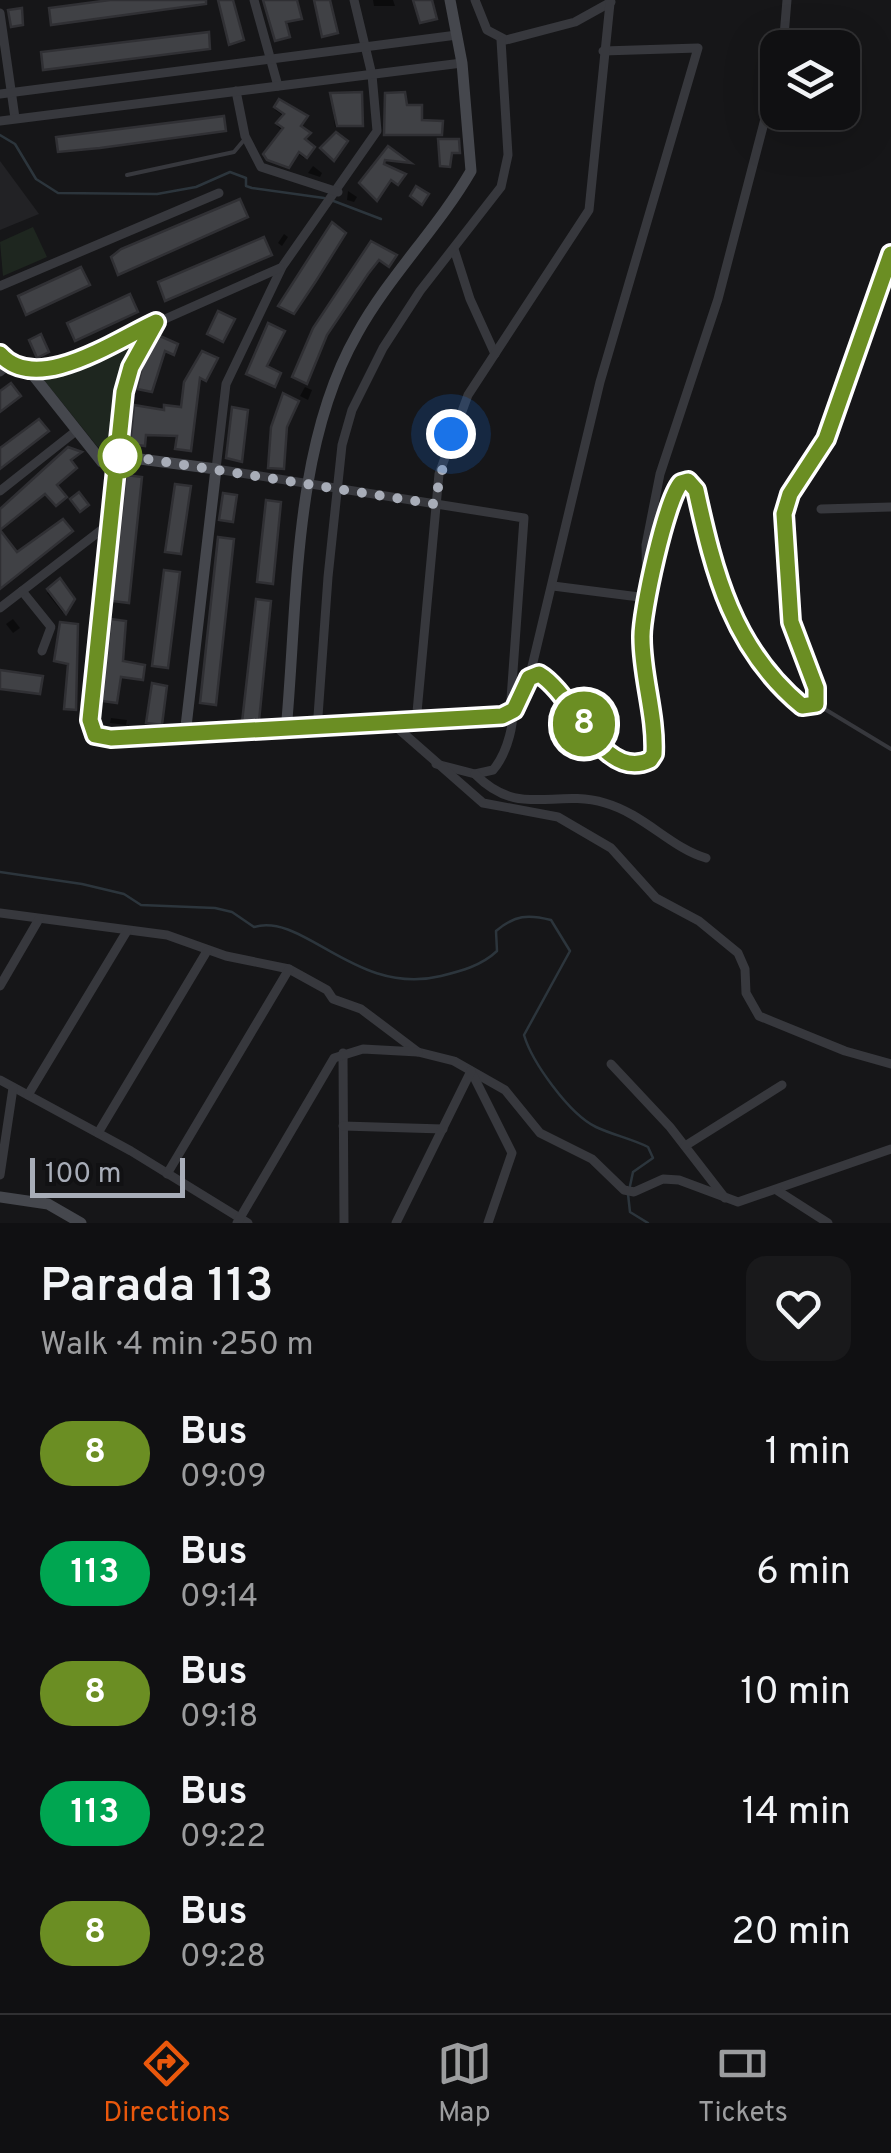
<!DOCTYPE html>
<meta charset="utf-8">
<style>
body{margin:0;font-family:Overpass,sans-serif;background:#19191b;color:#f1f3f6;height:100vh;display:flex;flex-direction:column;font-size:38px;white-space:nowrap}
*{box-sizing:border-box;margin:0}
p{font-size:32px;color:#9c9d9f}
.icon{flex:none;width:55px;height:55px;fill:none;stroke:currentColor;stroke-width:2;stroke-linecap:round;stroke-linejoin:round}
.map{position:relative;height:1223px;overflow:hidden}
.panel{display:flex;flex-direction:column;background:#101012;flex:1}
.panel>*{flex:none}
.badge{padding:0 20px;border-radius:32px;font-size:35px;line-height:65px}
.buttons{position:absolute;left:760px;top:30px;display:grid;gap:20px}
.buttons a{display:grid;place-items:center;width:100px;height:100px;border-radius:20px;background:#101012;box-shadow:0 10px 40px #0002,0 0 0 2px #303032;font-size:50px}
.scale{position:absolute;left:30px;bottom:25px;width:155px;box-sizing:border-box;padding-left:10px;border:5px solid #a8adb8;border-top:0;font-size:28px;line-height:35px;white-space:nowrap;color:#a8adb8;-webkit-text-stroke:8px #111113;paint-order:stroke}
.you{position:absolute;width:50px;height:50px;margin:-25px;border:8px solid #fff;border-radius:50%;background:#1a73e8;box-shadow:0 0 0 15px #1a73e833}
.map>.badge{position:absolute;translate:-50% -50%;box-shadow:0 0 0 5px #fff}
.round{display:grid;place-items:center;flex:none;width:105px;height:105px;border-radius:20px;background:#19191b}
.head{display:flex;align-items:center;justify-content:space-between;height:170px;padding:0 40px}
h1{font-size:48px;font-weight:600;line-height:75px}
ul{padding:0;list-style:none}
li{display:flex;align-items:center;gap:30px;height:120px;padding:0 40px}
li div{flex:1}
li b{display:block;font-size:38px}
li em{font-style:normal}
li .badge{min-width:110px;font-weight:700;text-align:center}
.menu{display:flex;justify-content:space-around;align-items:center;height:140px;border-top:2px solid #303032;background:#101012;font-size:28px;color:#9c9d9f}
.menu a{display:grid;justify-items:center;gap:5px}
.menu .current{color:#ea580c}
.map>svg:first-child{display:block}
.built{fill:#222225}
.green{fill:#1e261f}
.shadow{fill:#0007}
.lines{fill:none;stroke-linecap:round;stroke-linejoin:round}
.stream{stroke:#2c353c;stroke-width:2.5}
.building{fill:#404145;stroke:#303034;stroke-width:2.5}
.lane{stroke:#37383d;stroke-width:4}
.street{stroke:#37383d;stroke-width:9}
.secondary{stroke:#45474d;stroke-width:11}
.line-casing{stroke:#fff;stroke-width:22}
.line{stroke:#6b8e23;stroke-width:15}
.walk{stroke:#a8adb8;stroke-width:10;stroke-dasharray:0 18}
.stop-dot{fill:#fff;stroke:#6b8e23;stroke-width:5}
</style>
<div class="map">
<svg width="891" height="1223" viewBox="0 0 891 1223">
<rect width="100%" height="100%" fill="#161618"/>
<polygon class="built" points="0,161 39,214 0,230"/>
<g class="green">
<polygon points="33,227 47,257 3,276 0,242"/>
<polygon points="147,331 122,374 114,454 110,456 97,446 40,375 61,372"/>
</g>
<g class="shadow">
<polygon points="373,0 393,0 395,6 374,6"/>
<polygon points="331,95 360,125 358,127 335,127"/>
<polygon points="280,103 312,148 304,158 296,152 286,168 263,157 283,131 277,126 285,117 275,110"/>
<polygon points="313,166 322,173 320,177 308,173"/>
<polygon points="348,191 357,197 354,202 347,200"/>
<polygon points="284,234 288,237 282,246 278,243"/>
<polygon points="305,387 312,390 308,400 300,396"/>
<polygon points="59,581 72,599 63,613 47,593"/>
<polygon points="13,619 20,628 13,633 6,624"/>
<polygon points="111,718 127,720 126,725 110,723"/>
</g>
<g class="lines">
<g class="stream">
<polyline points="0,135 15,144 36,179 58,193 157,194 196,187 230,172 246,178 246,186 252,188 324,198"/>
<polyline points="331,200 381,219"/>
<path d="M0,872L82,884L124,894L141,905L215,908L232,912L254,927C304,912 356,997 441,976C461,971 481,966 497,951L496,931C515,915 528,914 551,920L570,951L524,1035C532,1062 569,1114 596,1127C613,1135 632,1139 648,1147L653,1158L633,1172L630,1186"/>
<polyline points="628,1194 630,1212 648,1223"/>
</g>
</g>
<g class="building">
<polygon points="110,0 206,0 206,4 51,25 49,8"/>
<polygon points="218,0 233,0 244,40 229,45"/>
<polygon points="263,0 297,0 302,19 286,22 290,37 275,41"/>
<polygon points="314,0 330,0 338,33 322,37"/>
<polygon points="413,0 432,0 437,19 420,23"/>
<polygon points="22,8 23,25 11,27 8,10"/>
<polygon points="209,32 210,49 43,70 41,52"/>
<polygon points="362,92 363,126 337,126 330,93"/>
<polygon points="405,92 407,105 422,105 422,120 443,121 442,135 384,135 385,93"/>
<polygon points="279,99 308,116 301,126 311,133 305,139 315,147 307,158 299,152 289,168 267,160 263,154 283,128 276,123 284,114 274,107"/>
<polygon points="224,116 226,131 100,148 58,152 56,137"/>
<polygon points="336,132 348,141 334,161 320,148"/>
<polygon points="438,139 459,139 460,153 452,153 450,167 440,166"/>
<polygon points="388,146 411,163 385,160 384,164 406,174 398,185 391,180 377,201 359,183"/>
<polygon points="416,186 429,194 422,205 410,196"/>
<polygon points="240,199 248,217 118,275 111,257 121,249"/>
<polygon points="332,222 346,233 316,281 294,314 278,306"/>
<polygon points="264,237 272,255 165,301 158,282"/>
<polygon points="371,241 397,255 389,267 379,260 368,274 327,335 307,384 292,377 313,328"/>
<polygon points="81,267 90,285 26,315 18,296"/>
<polygon points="130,294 138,312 75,341 67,323"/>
<polygon points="218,311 235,319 223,342 207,334"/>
<polygon points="268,323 285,331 267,366 281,373 275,387 246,374"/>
<polygon points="41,334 49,352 37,358 29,340"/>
<polygon points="160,336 178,344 174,355 165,351 152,392 137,389 143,362"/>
<polygon points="202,351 218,358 206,381 200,378 191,451 175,449 177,436 146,435 145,446 130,444 134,405 164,410 164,405 181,407 184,382"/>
<polygon points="11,383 21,396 0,412 0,391"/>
<polygon points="283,393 299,401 287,427 284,469 268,468 271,427"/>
<polygon points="232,407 248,410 242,462 226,458"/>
<polygon points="39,419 49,431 0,469 0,448"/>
<polygon points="68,447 82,452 71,460 77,468 57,485 67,497 56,506 45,494 0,530 17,552 63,519 73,531 0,589 0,509"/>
<polygon points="126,475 142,477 129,603 112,601"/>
<polygon points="175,484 191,486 181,554 165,552"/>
<polygon points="79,492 89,505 80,512 70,499"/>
<polygon points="223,493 237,495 233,522 219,520"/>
<polygon points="266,500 281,502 273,584 257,582"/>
<polygon points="218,537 234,539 216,705 200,703"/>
<polygon points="164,570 180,572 168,668 152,666"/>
<polygon points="60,578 75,599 66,614 47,589"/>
<polygon points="256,599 271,601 259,721 242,722"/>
<polygon points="111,619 126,621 123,661 145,665 143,680 121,677 117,703 102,701"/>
<polygon points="60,622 78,624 76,710 64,709 68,664 54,661"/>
<polygon points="0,670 43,676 40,694 0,689"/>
<polygon points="152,683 167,686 162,725 146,723"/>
</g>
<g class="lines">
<g class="lane">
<polyline points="127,175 234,152 244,140"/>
<polyline points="818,705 891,749"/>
</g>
<g class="street">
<polyline points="254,0 278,86"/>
<path d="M354,0L372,75L377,131L282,267L226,384L216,469L524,518L511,699C517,719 507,754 493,770L475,774L436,764"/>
<polyline points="475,0 487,30 506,40 575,22 611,2"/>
<polyline points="0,13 15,118"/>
<polyline points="783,48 787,0"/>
<polyline points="236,91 245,136 261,167 338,192"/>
<polyline points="0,94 457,35"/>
<polyline points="0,121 462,63"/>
<polyline points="454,249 470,299 495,354"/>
<polyline points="0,286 219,193"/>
<polyline points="156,323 131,367 124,392 91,727 95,735 111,738 185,735"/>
<polyline points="29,370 59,366 280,268"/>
<polyline points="0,372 11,363"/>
<polyline points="0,491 76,431"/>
<polyline points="821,509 891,507"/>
<polyline points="553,586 647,598 646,545 660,474 718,299 778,69"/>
<polyline points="22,591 51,627 42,651"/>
<polyline points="0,608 109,524"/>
<polyline points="529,679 600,382 698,48 603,51"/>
<polyline points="416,723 439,474 468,395 589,210 610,3"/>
<polyline points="394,725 483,803 558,817 611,848 656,898 699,921 738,953 745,969 746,993 759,1016 845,1051 891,1064"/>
<polyline points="317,730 328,577 342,445 352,410 383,348 420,291 501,187 508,155 501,40"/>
<path d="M475,774C519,819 554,788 605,803C644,814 671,848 706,858"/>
<polyline points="0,913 167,935 226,956 289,969 327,990 333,999 361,1009 418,1052 454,1061 505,1090 540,1133 592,1159 624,1190 634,1192 663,1179 679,1180 738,1202 891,1149"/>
<polyline points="0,986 39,919"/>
<polyline points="343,1053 344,1223"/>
<polyline points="611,1064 670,1127 725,1198"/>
<polyline points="471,1071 512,1153 488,1223"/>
<polyline points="0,1080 131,1151 248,1223"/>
<polyline points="28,1095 127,931"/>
<polyline points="343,1126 443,1129"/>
<polyline points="98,1133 207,951"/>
<polyline points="685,1146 782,1085"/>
<polyline points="167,1174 289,969"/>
<polyline points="0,1175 13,1088"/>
<polyline points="778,1191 828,1223"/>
<polyline points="237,1223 334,1058 363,1049 418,1052"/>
<polyline points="396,1223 471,1071"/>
</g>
<g class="secondary">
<path d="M0,354L29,370L102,462L109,465L140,459L216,469L185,735L502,716L514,710L529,679L539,674L550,682L605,749L634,765L650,760L653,754C655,715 642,677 642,638C641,615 666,499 681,483L688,481L697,490C714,573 733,649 802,706L815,704L816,688L791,622L784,514L790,495L826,439L891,254"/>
<path d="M286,731C298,603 292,448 357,334C389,276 438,228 471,171L462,63L450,0"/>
<polyline points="0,1197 48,1204 81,1223"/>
</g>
</g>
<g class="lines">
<g class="line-casing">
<path id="line" d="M0,354C37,396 116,340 156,322L131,367L124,392L90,720L95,735L111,738L502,716L514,710L529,678L539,674C574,694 602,783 650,760L654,754C656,715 642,677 642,638C641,614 666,499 681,483L688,481L696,490C714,573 733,649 802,706L816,704V688L791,622L784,514L790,494L826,439L891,254"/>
</g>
<use href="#line" class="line"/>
<polyline class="walk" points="120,456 119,462 140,458 434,504 451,434"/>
</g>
<circle class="stop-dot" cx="120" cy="456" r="20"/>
</svg>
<div class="buttons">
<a><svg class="icon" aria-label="layers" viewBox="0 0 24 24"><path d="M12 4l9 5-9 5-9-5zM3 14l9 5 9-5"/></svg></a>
</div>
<div class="scale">100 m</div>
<div class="you" style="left:451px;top:434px"></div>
<b class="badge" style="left:584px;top:724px;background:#6b8e23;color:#fff">8</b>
</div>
<section class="panel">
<div class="head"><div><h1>Parada 113</h1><p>Walk · 4 min · 250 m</p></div><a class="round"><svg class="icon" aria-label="heart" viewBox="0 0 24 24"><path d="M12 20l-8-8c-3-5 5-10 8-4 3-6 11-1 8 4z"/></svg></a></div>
<ul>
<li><span class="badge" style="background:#6b8e23;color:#fff">8</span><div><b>Bus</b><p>09:09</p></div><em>1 min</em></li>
<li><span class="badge" style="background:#00a651;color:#fff">113</span><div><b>Bus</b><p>09:14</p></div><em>6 min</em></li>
<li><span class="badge" style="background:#6b8e23;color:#fff">8</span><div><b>Bus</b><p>09:18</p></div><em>10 min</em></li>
<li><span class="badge" style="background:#00a651;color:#fff">113</span><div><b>Bus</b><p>09:22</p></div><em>14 min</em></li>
<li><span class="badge" style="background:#6b8e23;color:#fff">8</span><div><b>Bus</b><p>09:28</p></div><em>20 min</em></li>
</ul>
</section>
<nav class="menu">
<a class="current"><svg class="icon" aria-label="directions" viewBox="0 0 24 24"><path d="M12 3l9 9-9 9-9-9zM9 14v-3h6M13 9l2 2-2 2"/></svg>Directions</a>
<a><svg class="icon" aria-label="map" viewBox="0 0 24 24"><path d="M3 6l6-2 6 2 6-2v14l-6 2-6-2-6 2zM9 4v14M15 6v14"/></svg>Map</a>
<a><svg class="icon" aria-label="tickets" viewBox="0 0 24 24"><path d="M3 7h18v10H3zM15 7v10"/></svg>Tickets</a>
</nav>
